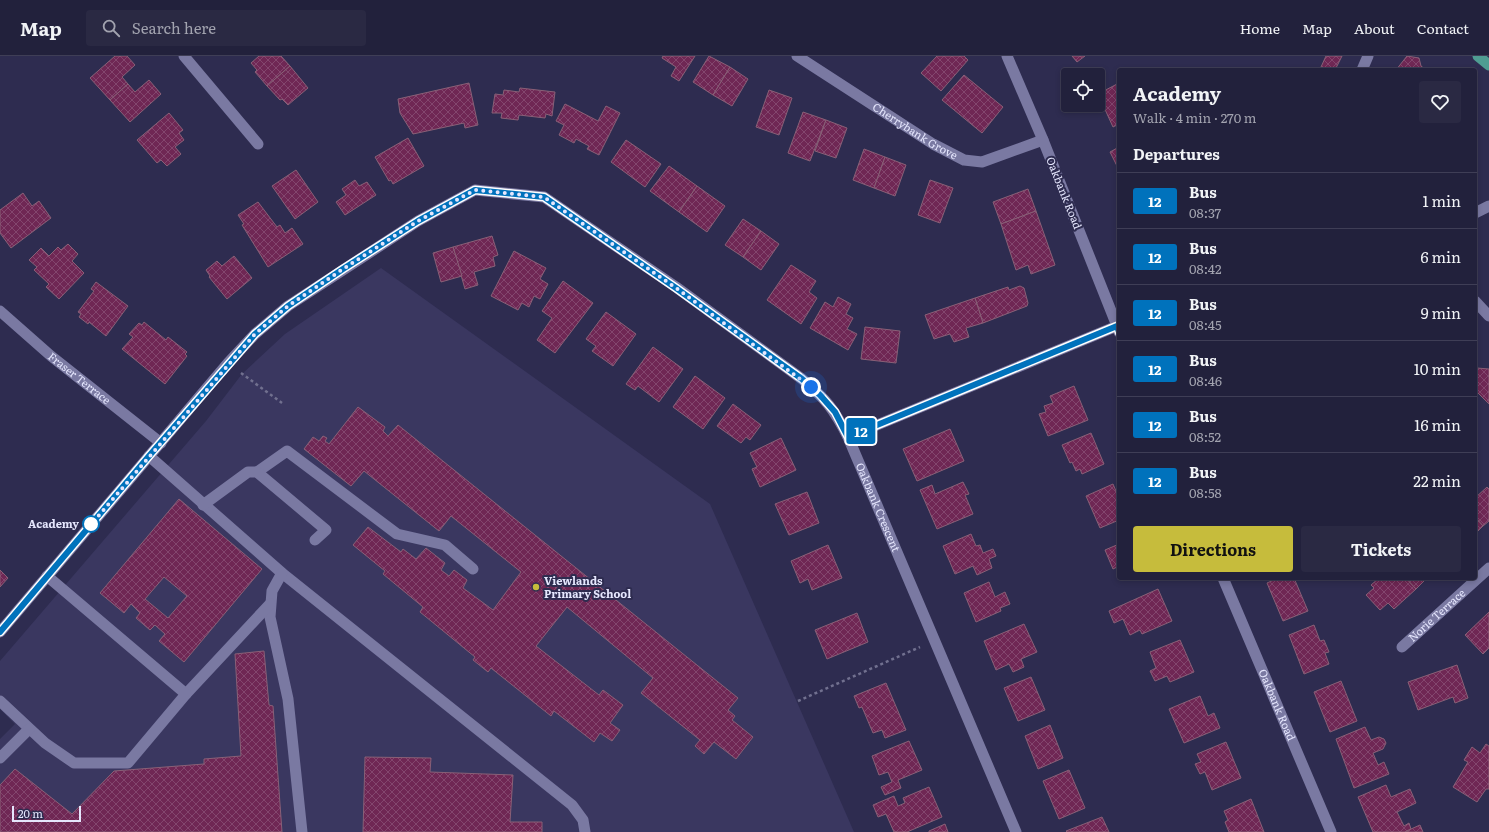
<!DOCTYPE html>
<meta charset="utf-8">
<style>
body{margin:0;font-family:Literata,serif;background:#2a2943;color:#f1f3f6;height:100vh;display:flex;flex-direction:column;font-size:15px;white-space:nowrap}
*{box-sizing:border-box;margin:0}
p{font-size:13px;color:#a2a3af}
.icon{flex:none;width:22px;height:22px;fill:none;stroke:currentColor;stroke-width:2;stroke-linecap:round;stroke-linejoin:round}
.map{position:relative;flex:1;overflow:hidden}
.drawer{position:absolute;left:1117px;top:12px;width:360px;height:512px;display:flex;flex-direction:column;background:#22213c;border-radius:4px;box-shadow:0 2px 6px #0003,0 0 0 1px #3f3e56}
.drawer>*{flex:none}
.badge{padding:0 8px;border-radius:3px;font-size:14px;line-height:26px}
.controls{position:absolute;left:1061px;top:12px;display:grid;gap:8px}
.controls a{display:grid;place-items:center;width:44px;height:44px;border-radius:4px;background:#22213c;box-shadow:0 2px 6px #0003,0 0 0 1px #3f3e56;font-size:20px}
.scale{position:absolute;left:12px;bottom:10px;width:69px;box-sizing:border-box;padding-left:4px;border:2px solid #e5e6fd;border-top:0;font-size:11px;line-height:14px;white-space:nowrap;color:#e5e6fd;-webkit-text-stroke:3px #2e2c50;paint-order:stroke}
.you{position:absolute;width:20px;height:20px;margin:-10px;border:3px solid #fff;border-radius:50%;background:#1a73e8;box-shadow:0 0 0 6px #1a73e833}
.map>.badge{position:absolute;translate:-50% -50%;box-shadow:0 0 0 2px #fff}
h2{padding:0 16px;font-size:15px;line-height:36px}
.round{display:grid;place-items:center;flex:none;width:42px;height:42px;border-radius:4px;background:#2a2943}
.head{display:flex;align-items:center;justify-content:space-between;height:68px;padding:0 16px}
h1{font-size:19px;font-weight:700;line-height:30px}
.cta{display:flex;gap:8px;margin-top:auto;padding:8px 16px}
.cta a{flex:1;height:46px;border-radius:4px;background:#c6bc3c;color:#111;font-size:16px;font-weight:700;line-height:46px;text-align:center}
.cta a+a{background:#2a2943;color:#f1f3f6}
ul{padding:0;list-style:none}
li{display:flex;align-items:center;gap:12px;height:56px;padding:0 16px;border-top:1px solid #3f3e56}
li div{flex:1}
li b{display:block;font-size:15px}
li em{font-style:normal}
li .badge{min-width:44px;font-weight:700;text-align:center}
header{display:flex;align-items:center;gap:24px;box-sizing:border-box;height:56px;padding:0 20px;background:#22213c;border-bottom:1px solid #3f3e56}
header strong{font-size:19px}
nav{display:flex;gap:22px;margin-inline-start:auto;font-size:14px}
.search{width:280px;height:36px;background:#2a2943;display:flex;align-items:center;gap:10px;box-sizing:border-box;padding:0 14px;border-radius:4px;color:#a2a3af;font-size:15px}
.map>svg:first-child{display:block}
.built{fill:#3a3760}
.building{fill:url(#building-cross-hatch);stroke:#896077;fill-rule:evenodd}
.lines{fill:none;stroke-linecap:round;stroke-linejoin:round}
.path{stroke:#71708f;stroke-width:2.5;stroke-dasharray:3 3;stroke-linecap:butt}
.service{stroke:#7a79a2;stroke-width:11}
.minor{stroke:#7a79a2;stroke-width:11}
.tertiary{stroke:#7a79a2;stroke-width:11}
.primary{stroke:#4f9d92;stroke-width:11}
.line-casing{stroke:#fff;stroke-width:9}
.line{stroke:#0072bc;stroke-width:6}
.walk{stroke:#e5e6fd;stroke-width:4;stroke-dasharray:0 7.2}
.stop-dot{fill:#fff;stroke:#0072bc;stroke-width:2}
.poi-dot{fill:#c6bc3c;stroke:#2e2c50;stroke-width:1.5}
.labels{text-anchor:middle;stroke-width:4;stroke-linejoin:round;paint-order:stroke}
.street-label{font-size:11px;fill:#e5e6fd;stroke:#2e2c50}
.stop-label{font-size:11px;font-weight:bold;fill:#e5e6fd;stroke:#2e2c50;text-anchor:end}
.poi-label{font-size:11px;font-weight:bold;fill:#e5e6fd;stroke:#2e2c50;text-anchor:start}
</style>
<header>
<strong>Map</strong>
<div class="search"><svg class="icon" aria-label="search" viewBox="0 0 24 24"><circle cx="10" cy="10" r="6"/><path d="M15 15l6 6"/></svg>Search here</div>
<nav><a>Home</a><a>Map</a><a>About</a><a>Contact</a></nav>
</header>
<div class="map">
<svg width="1489" height="776" viewBox="0 0 1489 776">
<defs>
<pattern id="building-cross-hatch" width="8" height="8" patternUnits="userSpaceOnUse"><rect width="8" height="8" fill="#6f2754"/><path d="M0 0l8 8M0 8l8-8" fill="none" stroke="#83466e"/></pattern>
</defs>
<rect width="100%" height="100%" fill="#2e2c50"/>
<polygon class="built" points="381,212 710,448 854,776 0,776 0,683 15,668 0,653 0,605 206,365 242,318 285,278"/>
<g class="building">
<polygon points="115,0 127,0 135,9 122,21 128,28 110,44 90,22"/>
<polygon points="259,0 281,0 290,10 267,30 255,16 257,14 251,7"/>
<polygon points="663,0 695,0 679,25 671,20 676,11 662,2"/>
<polygon points="709,0 730,11 713,39 693,26"/>
<polygon points="937,0 964,0 968,4 941,35 921,17"/>
<polygon points="1072,0 1085,0 1077,6"/>
<polygon points="1326,0 1342,0 1335,14 1327,14 1321,11"/>
<polygon points="1407,0 1419,2 1421,10 1426,14 1396,14"/>
<polygon points="290,10 308,32 288,49 282,43 280,44 267,30"/>
<polygon points="730,11 748,23 732,50 713,39"/>
<polygon points="964,19 1003,51 982,77 942,44"/>
<polygon points="149,24 161,38 130,66 110,44 128,28 135,36"/>
<polygon points="469,27 478,69 465,72 464,67 413,78 400,57 398,43"/>
<polygon points="1119,27 1119,68 1113,71 1098,38"/>
<polygon points="520,32 555,36 552,60 546,58 545,62 519,59 518,64 501,62 502,57 492,57 495,38 503,39 504,34 519,36"/>
<polygon points="769,34 792,42 779,79 756,71"/>
<polygon points="565,48 598,65 606,50 620,57 599,99 587,93 589,90 576,83 574,87 559,79 564,69 556,65"/>
<polygon points="803,56 826,64 810,105 788,97"/>
<polygon points="169,57 183,74 179,77 184,84 175,91 181,98 167,110 161,104 157,107 137,84"/>
<polygon points="826,64 847,72 836,102 815,95"/>
<polygon points="408,82 424,110 393,128 391,124 389,125 375,101"/>
<polygon points="626,84 661,108 645,131 611,106"/>
<polygon points="1119,91 1119,114 1110,96"/>
<polygon points="864,93 885,101 874,132 853,124"/>
<polygon points="885,101 906,109 895,140 874,132"/>
<polygon points="669,110 697,130 679,156 650,135"/>
<polygon points="296,114 318,146 295,163 272,130"/>
<polygon points="355,124 359,130 367,126 376,139 345,159 336,146 346,139 342,133"/>
<polygon points="930,124 953,132 940,167 918,159"/>
<polygon points="697,130 725,150 707,176 679,156"/>
<polygon points="1028,133 1036,155 1001,168 993,146"/>
<polygon points="23,137 32,150 39,145 51,162 11,192 0,177 0,154"/>
<polygon points="258,146 277,171 280,169 285,177 292,172 303,188 268,211 242,169 244,168 238,159"/>
<polygon points="1036,155 1055,209 1031,218 1028,209 1016,214 1001,168"/>
<polygon points="743,163 761,175 743,201 725,189"/>
<polygon points="761,175 779,188 761,214 743,201"/>
<polygon points="492,180 498,199 493,201 495,210 474,216 478,229 465,233 453,191"/>
<polygon points="68,188 78,198 72,205 84,217 59,243 46,231 49,228 34,214 37,211 29,204 41,192 49,200 58,191 61,194"/>
<polygon points="453,191 462,220 441,226 433,197"/>
<polygon points="514,195 546,212 540,223 548,228 540,243 534,240 529,251 522,247 518,254 491,240"/>
<polygon points="234,200 252,222 227,243 209,221 210,220 206,214 217,205 222,210"/>
<polygon points="791,209 816,225 809,236 817,242 801,268 767,244"/>
<polygon points="563,225 593,247 555,297 537,284 552,262 542,255"/>
<polygon points="96,226 128,250 106,280 89,266 88,268 79,261 81,258 78,256 94,235 91,233"/>
<polygon points="1020,230 1024,232 1028,247 1027,250 983,267 975,242 1008,231 1009,234"/>
<polygon points="838,241 851,248 846,258 853,262 847,273 857,278 848,294 810,272 825,246 833,251"/>
<polygon points="975,242 983,267 966,272 969,281 954,286 950,278 934,283 925,259"/>
<polygon points="606,256 636,278 613,310 592,295 596,290 586,283"/>
<polygon points="144,266 166,284 168,281 187,296 185,298 187,300 165,328 122,293 133,281 129,278 139,267 142,269"/>
<polygon points="865,271 900,275 896,307 861,303"/>
<polygon points="653,291 683,313 659,346 638,330 635,334 626,328"/>
<polygon points="1475,312 1477,312 1475,336"/>
<polygon points="1477,312 1489,313 1489,348 1476,335"/>
<polygon points="695,320 725,342 703,373 673,351"/>
<polygon points="1074,330 1088,364 1048,380 1039,358 1046,356 1044,350 1053,347 1050,340"/>
<polygon points="733,348 761,369 750,384 746,381 741,387 717,370"/>
<polygon points="358,351 385,371 383,375 388,380 398,369 738,642 728,654 735,660 732,664 753,681 736,703 714,686 704,698 695,690 700,684 641,637 653,622 567,551 536,590 599,639 603,634 623,649 610,667 620,674 612,685 600,677 594,686 554,655 551,660 491,612 488,616 473,604 475,601 420,556 423,551 383,518 385,515 353,489 368,471 401,496 403,493 416,503 426,492 445,507 441,514 449,520 454,514 467,524 463,532 493,554 521,516 451,460 439,475 364,415 351,430 304,393 313,381 319,385 323,380 327,382 325,385 329,388"/>
<polygon points="950,373 964,405 917,425 903,393"/>
<polygon points="1091,377 1104,408 1082,418 1080,413 1076,415 1072,406 1070,407 1062,389"/>
<polygon points="781,382 796,414 760,431 752,413 757,411 750,397"/>
<polygon points="963,426 969,438 965,439 973,458 937,473 920,434 932,429 935,438"/>
<polygon points="1113,428 1119,442 1119,464 1100,472 1086,440"/>
<polygon points="1487,431 1489,433 1489,465 1483,470 1475,461 1475,442"/>
<polygon points="807,436 819,467 789,479 775,448"/>
<path d="M179,443L262,513L184,606L159,585L165,578L155,569L150,574L136,562L140,557L131,548L124,557L100,537ZM164,521L187,540L168,562L145,543Z"/>
<polygon points="1475,461 1483,470 1475,478"/>
<polygon points="971,478 976,490 980,489 983,497 993,493 996,500 989,503 992,512 977,519 973,510 955,518 943,490"/>
<polygon points="1119,488 1119,517 1117,511 1113,513 1105,494"/>
<polygon points="828,489 842,522 812,534 808,523 800,527 791,505"/>
<polygon points="0,514 8,522 0,531"/>
<polygon points="1278,522 1294,522 1308,555 1283,565 1267,527"/>
<polygon points="1379,522 1406,522 1416,533 1394,553 1388,547 1380,554 1366,539 1374,532 1371,529"/>
<polygon points="1406,522 1427,522 1416,533"/>
<polygon points="989,526 995,541 1005,536 1010,548 1000,552 1001,555 976,566 964,537"/>
<polygon points="1158,533 1172,565 1142,578 1140,574 1130,579 1123,563 1114,567 1109,555"/>
<polygon points="1489,556 1489,592 1483,598 1465,579"/>
<polygon points="857,557 868,586 827,603 815,574"/>
<polygon points="1024,568 1037,596 1021,603 1024,611 1013,616 1009,608 996,614 984,585"/>
<polygon points="1314,569 1320,585 1324,584 1329,596 1325,597 1329,608 1304,618 1289,579"/>
<polygon points="1180,584 1194,616 1170,626 1167,620 1155,625 1150,615 1156,612 1150,596"/>
<polygon points="264,595 269,649 273,650 282,776 0,776 0,729 15,713 72,758 114,715 204,708 204,703 241,700 235,598"/>
<polygon points="1457,609 1468,642 1455,647 1453,641 1418,654 1408,626"/>
<polygon points="1031,621 1045,654 1018,665 1004,632"/>
<polygon points="1341,625 1357,665 1330,676 1314,636"/>
<polygon points="886,627 906,674 885,682 882,674 873,677 862,651 859,652 854,640"/>
<polygon points="1200,640 1208,660 1214,657 1220,672 1184,687 1169,653"/>
<polygon points="1050,669 1063,702 1038,713 1025,680"/>
<polygon points="1365,671 1371,684 1379,681 1384,683 1386,687 1383,693 1373,697 1378,709 1384,706 1389,718 1354,732 1336,683"/>
<polygon points="909,685 922,714 898,724 901,732 885,739 881,731 892,726 888,716 879,719 872,700"/>
<polygon points="1226,686 1241,722 1212,734 1205,716 1200,718 1195,708 1201,706 1197,698"/>
<polygon points="1486,688 1489,690 1489,733 1486,733 1477,746 1453,731 1468,706 1464,704 1472,691 1480,697"/>
<polygon points="365,701 431,702 430,716 513,719 510,766 542,766 542,776 363,776"/>
<polygon points="1069,714 1085,752 1059,763 1043,725"/>
<polygon points="1386,729 1391,741 1410,733 1416,747 1397,756 1404,770 1409,767 1411,773 1405,776 1373,776 1358,741"/>
<polygon points="929,731 942,761 907,776 894,776 886,758 878,761 873,749 894,740 898,750 905,747 903,742"/>
<polygon points="1251,743 1264,776 1229,776 1225,766 1228,764 1224,755"/>
<polygon points="1102,761 1109,776 1067,776 1066,775"/>
<polygon points="945,768 948,776 929,776 929,775"/>
<polygon points="1420,769 1423,776 1405,776 1411,773"/>
</g>
<g class="lines">
<g class="path">
<polyline points="241,317 282,347"/>
<polyline points="798,645 920,591"/>
</g>
<g class="service">
<polyline points="149,400 282,517 572,749 583,764 585,776"/>
<polyline points="257,416 287,395 397,478 445,489 473,513"/>
<polyline points="203,449 248,416 257,416 326,474 315,484"/>
<polyline points="282,517 272,535 270,561 288,643 302,776"/>
<polyline points="186,638 270,548"/>
<polyline points="0,645 45,687 74,707 128,707 186,638 47,520"/>
<polyline points="0,702 29,673"/>
</g>
<g class="minor">
<polyline points="184,0 258,88"/>
<path id="s1" d="M797,0L933,88L964,104L982,106L1043,84"/>
<polyline points="1475,157 1489,150"/>
<polyline points="1475,245 1489,260"/>
<path id="s2" d="M0,255L51,300L161,387"/>
<polyline points="848,381 1117,270 1043,84 1007,0"/>
<path id="s3" d="M0,576L228,307L255,278L288,250L418,165L475,134L544,141L676,231L802,323C826,343 834,353 848,381L1016,776"/>
<path id="s4" d="M1402,591L1489,512"/>
</g>
<g class="tertiary">
<polyline points="1362,14 1368,0"/>
<polyline points="1119,269 1117,270 1119,276"/>
<path id="s5" d="M1223,522L1331,776"/>
</g>
<polyline class="primary" points="1478,0 1489,9"/>
</g>
<g class="lines">
<g class="line-casing">
<polyline id="line" points="0,576 149,400 255,278 288,250 343,213 418,165 475,134 544,141 676,232 802,323 820,339 835,356 848,381 1117,270 1119,276"/>
</g>
<use href="#line" class="line"/>
<polyline class="walk" points="91,468 88,472 255,278 288,250 343,213 418,165 475,134 544,141 676,232 811,331"/>
</g>
<circle class="stop-dot" cx="91" cy="468" r="8"/>
<circle class="poi-dot" cx="536" cy="531" r="4"/>
<g class="labels">
<g class="street-label">
<text dy="4" stroke="none"><textPath href="#s1" startOffset="140">Cherrybank Grove</textPath></text>
<text transform="translate(1064 137) rotate(68)" y="4">Oakbank Road</text>
<text dy="4" stroke="none"><textPath href="#s2" startOffset="104">Fraser Terrace</textPath></text>
<text dy="4" stroke="none"><textPath href="#s3" startOffset="1192">Oakbank Crescent</textPath></text>
<text dy="4" stroke="none"><textPath href="#s4" startOffset="47">Norie Terrace</textPath></text>
<text dy="4" stroke="none"><textPath href="#s5" startOffset="138">Oakbank Road</textPath></text>
</g>
<g class="stop-label">
<text x="79" y="472">Academy</text>
</g>
<g class="poi-label">
<text x="544" y="529">Viewlands<tspan x="544" dy="13">Primary School</tspan></text>
</g>
</g>
</svg>
<div class="controls">
<a><svg class="icon" aria-label="locate" viewBox="0 0 24 24"><circle cx="12" cy="12" r="6"/><path d="M12 2v4M12 18v4M2 12h4M18 12h4"/></svg></a>
</div>
<div class="scale">20 m</div>
<div class="you" style="left:811px;top:331px"></div>
<b class="badge" style="left:861px;top:375px;background:#0072bc;color:#fff">12</b>
<section class="drawer">
<div class="head"><div><h1>Academy</h1><p>Walk · 4 min · 270 m</p></div><a class="round"><svg class="icon" aria-label="heart" viewBox="0 0 24 24"><path d="M12 20l-8-8c-3-5 5-10 8-4 3-6 11-1 8 4z"/></svg></a></div>
<h2>Departures</h2>
<ul>
<li><span class="badge" style="background:#0072bc;color:#fff">12</span><div><b>Bus</b><p>08:37</p></div><em>1 min</em></li>
<li><span class="badge" style="background:#0072bc;color:#fff">12</span><div><b>Bus</b><p>08:42</p></div><em>6 min</em></li>
<li><span class="badge" style="background:#0072bc;color:#fff">12</span><div><b>Bus</b><p>08:45</p></div><em>9 min</em></li>
<li><span class="badge" style="background:#0072bc;color:#fff">12</span><div><b>Bus</b><p>08:46</p></div><em>10 min</em></li>
<li><span class="badge" style="background:#0072bc;color:#fff">12</span><div><b>Bus</b><p>08:52</p></div><em>16 min</em></li>
<li><span class="badge" style="background:#0072bc;color:#fff">12</span><div><b>Bus</b><p>08:58</p></div><em>22 min</em></li>
</ul>
<div class="cta"><a>Directions</a><a>Tickets</a></div>
</section>
</div>
